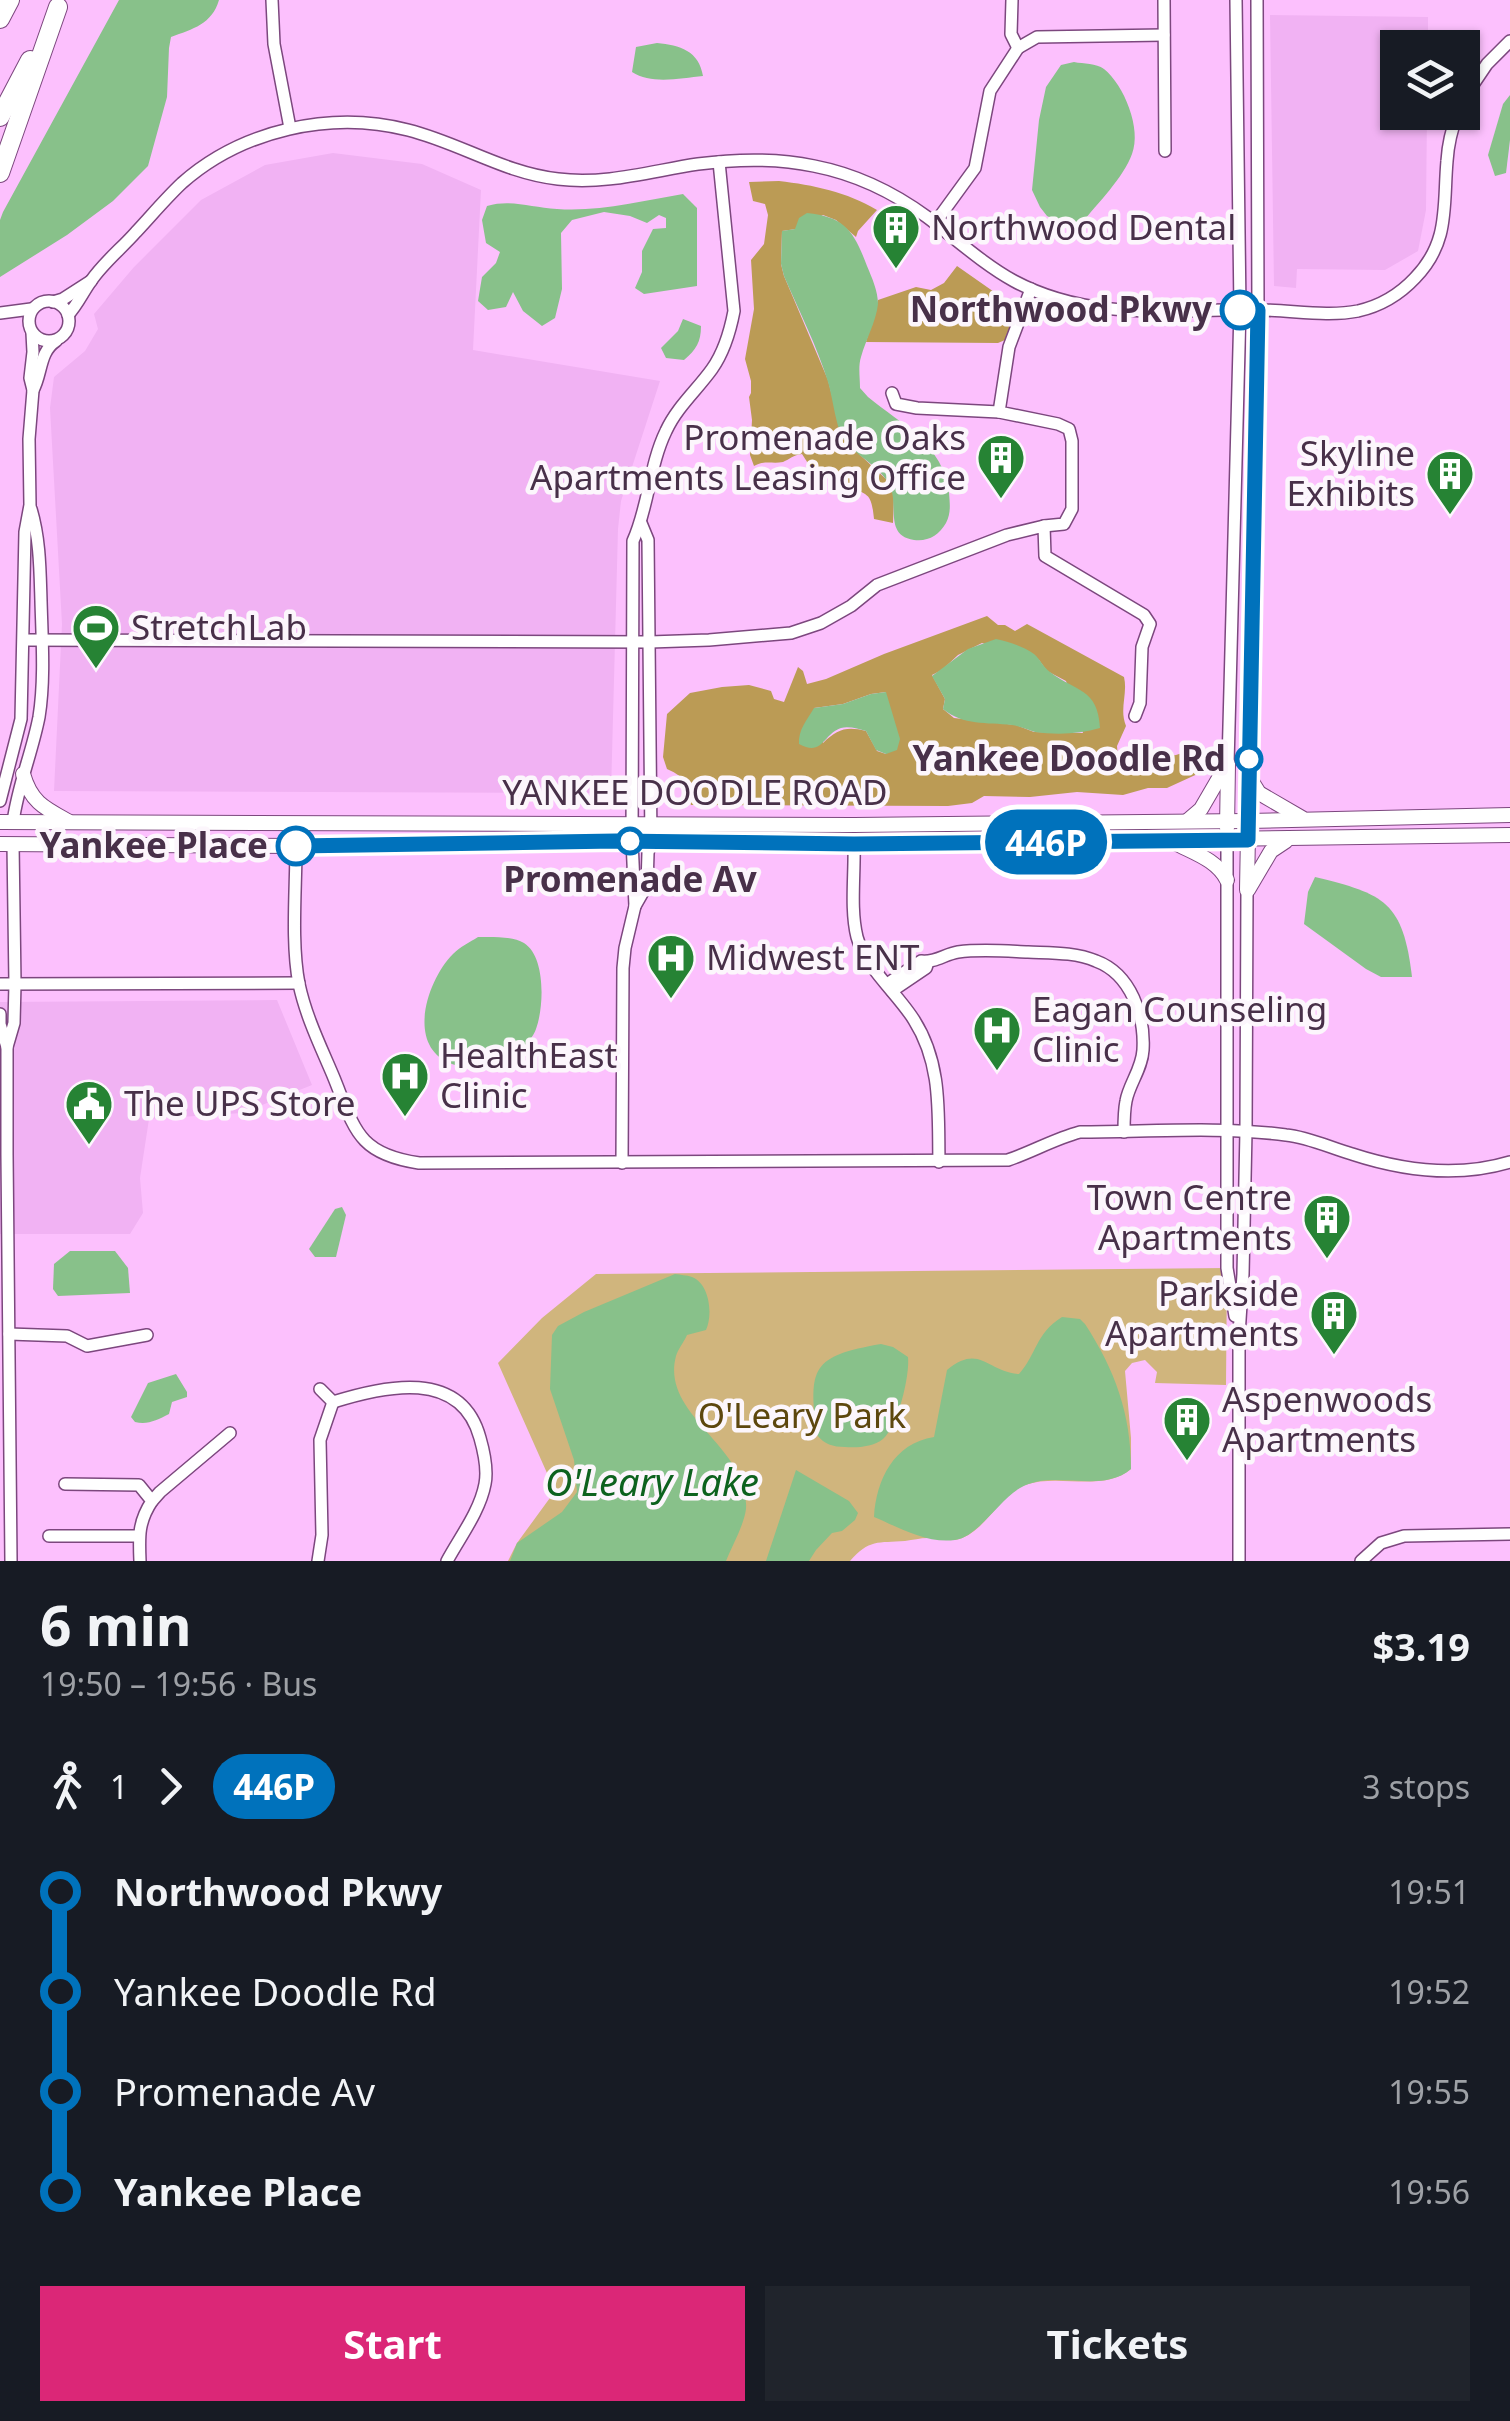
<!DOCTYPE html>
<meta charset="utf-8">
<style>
body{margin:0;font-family:"Noto Sans",sans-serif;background:#20242c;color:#f1f3f6;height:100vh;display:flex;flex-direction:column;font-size:38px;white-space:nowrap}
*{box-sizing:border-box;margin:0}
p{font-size:32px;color:#9ea1a6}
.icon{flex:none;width:55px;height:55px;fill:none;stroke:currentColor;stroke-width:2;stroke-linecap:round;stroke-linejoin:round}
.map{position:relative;height:1561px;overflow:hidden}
.drawer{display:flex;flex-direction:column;background:#171b24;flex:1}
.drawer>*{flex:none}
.badge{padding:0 20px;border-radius:32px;font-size:35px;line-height:65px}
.tools{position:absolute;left:1380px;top:30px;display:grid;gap:20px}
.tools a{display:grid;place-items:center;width:100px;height:100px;border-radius:0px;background:#171b24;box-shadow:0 2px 8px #0004;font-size:50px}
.map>.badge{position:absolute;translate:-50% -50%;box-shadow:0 0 0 5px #fff}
.legs{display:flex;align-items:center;gap:15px;height:110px;padding:0 40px;font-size:32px}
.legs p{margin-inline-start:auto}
.head{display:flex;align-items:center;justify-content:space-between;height:170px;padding:0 40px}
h1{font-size:55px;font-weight:700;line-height:75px}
.action{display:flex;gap:20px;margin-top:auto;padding:20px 40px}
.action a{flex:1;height:115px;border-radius:0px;background:#db2777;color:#fff;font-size:40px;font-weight:700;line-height:115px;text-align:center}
.action a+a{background:#20242c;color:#f1f3f6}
ul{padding:0 40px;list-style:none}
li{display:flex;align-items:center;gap:35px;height:100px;font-size:38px}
li i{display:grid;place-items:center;width:15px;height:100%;margin:0 12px;background:currentColor}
li i::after{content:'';width:25px;height:25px;margin:-12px;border:8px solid;border-radius:50%;background:#171b24}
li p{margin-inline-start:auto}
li:first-child i{background:linear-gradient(#0000 50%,currentColor 0)}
li:last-child i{background:linear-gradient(currentColor 50%,#0000 0)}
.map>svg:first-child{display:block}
.built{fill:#f1b2f3}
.green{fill:#d0b57d}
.forest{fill:#bb9b55;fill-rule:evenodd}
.water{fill:#88c18a}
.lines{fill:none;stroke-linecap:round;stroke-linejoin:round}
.minor-casing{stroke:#7c477e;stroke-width:14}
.major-casing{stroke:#7c477e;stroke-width:16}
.highway-casing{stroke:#7c477e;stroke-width:20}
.minor{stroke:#fff;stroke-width:11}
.major{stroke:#fff;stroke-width:14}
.highway{stroke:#fff;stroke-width:18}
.line-1-casing{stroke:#fff;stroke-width:22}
.line-1{stroke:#0072bc;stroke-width:15}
.stop-1-dot{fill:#fff;stroke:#0072bc;stroke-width:5}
.labels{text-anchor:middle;stroke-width:9;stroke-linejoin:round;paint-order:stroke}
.poi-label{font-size:35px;fill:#483049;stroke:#fcf6fc;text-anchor:start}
.stop-label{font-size:35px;font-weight:bold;fill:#483049;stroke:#fcf6fc;text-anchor:end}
.street-label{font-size:35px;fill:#483049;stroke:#fcf6fc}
.park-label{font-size:35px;fill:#5d470e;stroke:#fcf6fc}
.water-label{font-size:38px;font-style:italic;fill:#0d621e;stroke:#fcf6fc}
</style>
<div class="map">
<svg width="1510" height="1561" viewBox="0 0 1510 1561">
<rect width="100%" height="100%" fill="#fcc0fd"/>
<g class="built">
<polygon points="1270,15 1428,17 1428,47 1398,48 1398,112 1427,113 1426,210 1418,251 1385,270 1297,269 1296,288 1274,286"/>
<polygon points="333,153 422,164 481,190 473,350 660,381 621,501 618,529 611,793 54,791 62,624 50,408 54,377 85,351 98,329 94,314 134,267 201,200 265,165"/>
<polygon points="277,1000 312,1085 242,1113 149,1119 140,1178 143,1213 130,1234 0,1234 0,1002"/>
</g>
<path class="green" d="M1227,1268L1226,1385L1155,1383L1157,1372L1145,1360L1132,1363L1125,1371L1131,1438V1469C1102,1493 1059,1473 1025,1485C999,1495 986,1531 959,1539C950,1542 938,1538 928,1538C920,1538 913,1540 905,1541C878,1543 869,1539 850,1561H508L517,1543L555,1491L498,1363L542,1318L596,1274Z"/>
<g class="forest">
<path d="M779,181C813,185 847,192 877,210L858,231L856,237L836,220L823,215L796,229L782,231L781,264L784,276L828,380L843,439L887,480L894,495L893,523L874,519C871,490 868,497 845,484L842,474L811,468L802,454C793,455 790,459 783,462C772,464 764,460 754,466L750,455L752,420L749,397L751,393V381L745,359L754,309L751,260L764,244L768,215L765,204L753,201L749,182Z"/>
<polygon points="957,266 1017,308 1005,340 998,343 866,342 878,300 916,287 931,290 944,283"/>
<path d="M987,616L998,625H1005L1015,631L1027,624L1124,677C1128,694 1119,709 1126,726L1117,746L1118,759C1126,760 1169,757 1176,755C1183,753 1185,751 1191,747L1202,752L1207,761L1204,771L1167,788H1148L1123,795L1077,792L1030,797L984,796L972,803L948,806L691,805C685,785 688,778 667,769L663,757L667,714L690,693L722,687L749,685L771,691L774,699L784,702L798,667L803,671L807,684L826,679L884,654ZM982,643L1039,660L1047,671L1066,681L1083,733L1034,732L1016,725L954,718L943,709L945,699L932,675L942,670L958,655ZM886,692V754L877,751L866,731C847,726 837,729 823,743L814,708L843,704L871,694Z"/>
</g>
<g class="water">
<path d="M119,0H219C212,24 193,29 171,37L169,48L167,97L148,166L113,201L67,235L0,277V220L3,212Z"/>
<path d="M657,43C680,45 699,51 703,76C681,78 652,85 632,72L636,47Z"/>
<path d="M1074,62C1084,64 1096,63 1104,69C1124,85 1142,129 1132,154C1124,177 1097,204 1081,224H1064L1047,216L1040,207L1032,190L1039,120L1046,87L1061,65Z"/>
<polygon points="1510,95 1510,140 1506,173 1495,176 1488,155 1503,104"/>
<path d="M683,194L697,208V286L644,294L635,288L642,272V251L653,229L666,228V218L659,215L647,223L630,216L604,212L572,220L561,233L562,289L555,318L542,326L523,311L513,292L506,307L488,310L478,301L482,277L496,263L500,252L486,243L482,220L487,206C512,199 532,208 557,209C599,212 642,201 683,194Z"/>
<path d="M807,213C846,217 854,232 867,266C872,278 878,291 878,304C876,322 866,339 861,357C858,366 860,378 860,388L868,397C901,424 944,445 949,493C950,505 951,513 946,523C939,535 928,542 914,540C883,535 900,504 889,484C879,466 858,457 845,441C836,430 833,398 828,382C817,346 799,311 784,276L781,264L782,231L795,229L799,218Z"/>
<path d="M683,319L701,326C701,342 696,350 684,360L666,358L661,348L678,331Z"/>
<path d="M996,639C1009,642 1023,646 1034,654C1040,659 1043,667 1050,672C1076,692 1098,688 1100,728C1080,734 1057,735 1035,732C1028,730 1020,726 1012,725C986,722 964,726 943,709L945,699L932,676L968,649Z"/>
<path d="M886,692L900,739L897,750L886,754L876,750L866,731C859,729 849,726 841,728C823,734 823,757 799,744C798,730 807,720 814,708L843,704L871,694Z"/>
<path d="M1315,877C1385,894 1403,902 1412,977H1381L1366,969L1304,924L1308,892Z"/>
<path d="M478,937C492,937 512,936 524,943C546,957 544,1007 536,1029C534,1036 524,1048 517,1053C506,1061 494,1063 481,1064C470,1066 462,1068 452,1064C405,1047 427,980 453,954C460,947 470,942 478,937Z"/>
<polygon points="342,1207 346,1215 336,1257 315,1257 309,1249 335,1209"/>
<polygon points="70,1251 115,1251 128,1268 130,1293 58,1296 53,1289 54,1264"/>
<path d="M675,1274C680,1275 687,1275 692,1277C710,1284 713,1315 706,1330L687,1335C684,1342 678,1349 676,1356C660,1416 750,1446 746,1509C744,1525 732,1546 726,1561H510L517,1543L562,1512L577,1492L574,1460L550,1389L552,1335L558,1326L584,1312Z"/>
<path d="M1062,1317L1080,1319L1085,1324C1115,1370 1131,1414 1131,1469C1100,1495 1054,1468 1020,1488C999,1500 978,1537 955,1540C927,1544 898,1527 874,1517C876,1480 894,1443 934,1437L947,1370C980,1343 987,1372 1019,1374C1037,1354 1035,1334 1062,1317Z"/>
<path d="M881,1344L893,1347L908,1357C910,1376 898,1426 883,1439C873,1447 857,1448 845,1447C833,1447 824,1444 817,1435C808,1367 812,1356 881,1344Z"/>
<path d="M176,1374L187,1392V1397L172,1402L169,1414C157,1420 148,1425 135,1422L131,1417L148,1383Z"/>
<polygon points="796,1470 849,1501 858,1513 855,1520 842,1531 832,1533 816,1550 809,1561 766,1561"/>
</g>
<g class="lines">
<g class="minor-casing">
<g id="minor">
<polyline points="272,0 274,44 290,128"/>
<polyline points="1012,0 1011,34 1018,48"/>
<polyline points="1164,0 1165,151"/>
<polyline points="1462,101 1487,64 1510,41"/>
<polyline points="935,223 975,168 990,91 1018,48 1037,37 1164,35"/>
<polyline points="1031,289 1009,347 999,412 1058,424 1069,429 1072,441 1072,509 1064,524 1044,526"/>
<circle cx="49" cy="321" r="20"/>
<polyline points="53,302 63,299 91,281"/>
<polyline points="0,313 31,309"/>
<path d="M68,315C78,304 83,292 91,281C103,263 122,248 136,232C151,216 166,198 182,183C242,130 331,110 408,130C460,143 504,173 558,179C606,185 651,171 698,164C736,159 776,158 814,166C855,174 893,192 927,217C955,238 983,264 1014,281C1093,323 1173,308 1259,310C1291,310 1327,317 1358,311C1380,306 1400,294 1415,278C1450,242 1443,206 1447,161C1448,144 1452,128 1458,112"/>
<path d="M33,390C42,374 39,352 56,341"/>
<polyline points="892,393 896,404 917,408 999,412"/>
<polyline points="24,640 650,642 709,640 791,633 821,623 851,606 877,585 1007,535 1044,526 1045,556 1144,615 1150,624 1142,647 1140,703 1135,716"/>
<polyline points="1228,764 1240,310 1236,0"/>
<polyline points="1249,776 1258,310 1257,0"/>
<polyline points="0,801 21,719 25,532 30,505 29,439 33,390 30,378 33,352 32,333"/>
<path d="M13,822C18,785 32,753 39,717C45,680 42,638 41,601C40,570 40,539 31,509"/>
<polyline points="1227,840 1227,1268 1235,1316"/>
<path d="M854,844C855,874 850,909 857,937C865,967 898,994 914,1020C942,1064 938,1112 939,1162"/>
<path d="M296,846C296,889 291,943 299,984C306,1017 321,1047 334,1078C355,1130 358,1154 419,1163L1008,1160C1032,1152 1054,1139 1080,1132C1148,1132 1219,1126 1286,1135C1308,1137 1331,1148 1352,1154C1404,1171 1457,1178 1510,1162"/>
<path d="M635,906L632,841L633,541C649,506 649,466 666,431C677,407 697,390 712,369C724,352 730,332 734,311L719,162"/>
<polyline points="0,984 299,983"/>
<path d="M887,984L921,961C935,963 945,954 958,952C981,949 1005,951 1028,952C1051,953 1075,952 1096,961C1131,974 1145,1016 1143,1050C1142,1069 1129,1084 1126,1101C1124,1111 1124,1122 1124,1132"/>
<polyline points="892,991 926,968 928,962"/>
<polyline points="0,1014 0,1024 7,1047"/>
<polyline points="622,1163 623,968 625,948 635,906 647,885 648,853 651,842 648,540 641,523"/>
<polyline points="9,1334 67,1336 87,1346 147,1335"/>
<polyline points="320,1389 333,1402"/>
<path d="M333,1402C384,1386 461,1368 480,1438C484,1452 488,1469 485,1484C480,1511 460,1537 447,1561"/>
<path d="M65,1484L139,1485L152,1501C138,1522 139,1537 140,1561"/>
<polyline points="152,1501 160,1492 230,1433"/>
<polyline points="49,1536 139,1536"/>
<polyline points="11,1561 7,1155 7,1047 14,1023 15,984 13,844"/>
<polyline points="318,1561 322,1535 320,1440 333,1402"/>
<polyline points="1239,1561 1239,1335 1243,1274 1246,1131 1247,890"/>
<polyline points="1361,1561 1381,1543 1404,1536 1510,1534"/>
</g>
</g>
<g class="major-casing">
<g id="major">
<path d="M23,774C31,802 44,808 68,821"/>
<polyline points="1249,777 1259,793 1302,818"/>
<polyline points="1187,821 1201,809 1226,766"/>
<polyline points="0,822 854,825 1248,821 1510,815"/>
<polyline points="1227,828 1228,764"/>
<path d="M1175,843C1194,853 1217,860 1227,880"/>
<polyline points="0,844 296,846 632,841 854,844 1510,835"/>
<polyline points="1247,890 1249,776"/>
<polyline points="1248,890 1271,851 1286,841"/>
</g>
</g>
<g class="highway-casing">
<g id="highway">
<polyline points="0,19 10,0"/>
<polyline points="0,117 30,60"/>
<polyline points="0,173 58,7"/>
</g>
</g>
<use href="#minor" class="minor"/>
<use href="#major" class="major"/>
<use href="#highway" class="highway"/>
</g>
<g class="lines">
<g class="line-1-casing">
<polyline id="line-1" points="296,846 616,841 854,844 1248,840 1258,310 1240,310"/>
</g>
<use href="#line-1" class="line-1"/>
</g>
<defs>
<g id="building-pin" transform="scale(2.5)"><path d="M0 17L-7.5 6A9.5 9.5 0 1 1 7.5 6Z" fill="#268334" stroke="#fcf6fc"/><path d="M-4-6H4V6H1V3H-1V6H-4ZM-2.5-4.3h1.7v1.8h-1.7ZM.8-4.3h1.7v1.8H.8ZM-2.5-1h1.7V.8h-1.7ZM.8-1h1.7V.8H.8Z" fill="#fff"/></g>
<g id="stadium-pin" transform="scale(2.5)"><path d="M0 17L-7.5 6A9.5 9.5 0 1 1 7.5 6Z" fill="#268334" stroke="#fcf6fc"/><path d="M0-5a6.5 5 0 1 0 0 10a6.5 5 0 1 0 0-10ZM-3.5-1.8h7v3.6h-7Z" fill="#fff"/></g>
<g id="hospital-pin" transform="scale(2.5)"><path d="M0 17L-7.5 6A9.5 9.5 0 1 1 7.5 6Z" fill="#268334" stroke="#fcf6fc"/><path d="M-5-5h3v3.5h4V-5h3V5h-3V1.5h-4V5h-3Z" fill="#fff"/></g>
<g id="civic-pin" transform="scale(2.5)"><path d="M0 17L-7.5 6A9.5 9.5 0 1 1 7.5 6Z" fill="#268334" stroke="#fcf6fc"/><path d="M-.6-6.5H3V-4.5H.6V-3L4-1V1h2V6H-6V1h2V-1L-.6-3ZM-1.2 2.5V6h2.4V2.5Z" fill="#fff"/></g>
</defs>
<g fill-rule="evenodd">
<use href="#building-pin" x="896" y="228"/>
<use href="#building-pin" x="1001" y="458"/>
<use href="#building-pin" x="1450" y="474"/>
<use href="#stadium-pin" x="96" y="628"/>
<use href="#hospital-pin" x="671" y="958"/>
<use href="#hospital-pin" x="997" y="1030"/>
<use href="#hospital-pin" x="405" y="1076"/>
<use href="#civic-pin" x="89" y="1104"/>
<use href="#building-pin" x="1327" y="1218"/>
<use href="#building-pin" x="1334" y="1314"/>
<use href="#building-pin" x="1187" y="1420"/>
</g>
<g class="stop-1-dot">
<circle cx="1240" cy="310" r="18"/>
<circle cx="1249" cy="759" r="12"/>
<circle cx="630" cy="841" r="12"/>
<circle cx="296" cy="846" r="18"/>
</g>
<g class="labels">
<g class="poi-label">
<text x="931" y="240">Northwood Dental</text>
<text x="966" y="450" text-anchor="end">Promenade Oaks<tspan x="966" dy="40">Apartments Leasing Office</tspan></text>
<text x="1415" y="466" text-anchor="end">Skyline<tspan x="1415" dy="40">Exhibits</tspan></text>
<text x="131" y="640">StretchLab</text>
<text x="706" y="970">Midwest ENT</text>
<text x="1032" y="1022">Eagan Counseling<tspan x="1032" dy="40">Clinic</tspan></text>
<text x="440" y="1068">HealthEast<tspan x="440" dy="40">Clinic</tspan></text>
<text x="124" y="1116">The UPS Store</text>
<text x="1292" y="1210" text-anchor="end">Town Centre<tspan x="1292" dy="40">Apartments</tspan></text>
<text x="1299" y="1306" text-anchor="end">Parkside<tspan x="1299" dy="40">Apartments</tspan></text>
<text x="1222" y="1412">Aspenwoods<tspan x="1222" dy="40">Apartments</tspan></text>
</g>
<g class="stop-label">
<text x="1212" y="322">Northwood Pkwy</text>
<text x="1226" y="771">Yankee Doodle Rd</text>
<text x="268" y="858">Yankee Place</text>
<text x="630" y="892" text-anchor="middle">Promenade Av</text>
</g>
<g class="street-label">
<text x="695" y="805">YANKEE DOODLE ROAD</text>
</g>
<g class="park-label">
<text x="802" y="1428">O'Leary Park</text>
</g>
<g class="water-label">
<text x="652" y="1496">O'Leary Lake</text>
</g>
</g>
</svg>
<div class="tools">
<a><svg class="icon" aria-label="layers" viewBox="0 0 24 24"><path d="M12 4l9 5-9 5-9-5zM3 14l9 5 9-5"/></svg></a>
</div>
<b class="badge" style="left:1046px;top:842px;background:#0072bc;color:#fff">446P</b>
</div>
<section class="drawer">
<div class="head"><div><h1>6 min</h1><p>19:50 – 19:56 · Bus</p></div><b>$3.19</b></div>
<div class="legs"><svg class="icon" aria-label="walk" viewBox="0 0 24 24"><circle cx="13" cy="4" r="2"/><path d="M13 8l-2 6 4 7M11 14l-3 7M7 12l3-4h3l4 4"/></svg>1<svg class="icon" aria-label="forward" viewBox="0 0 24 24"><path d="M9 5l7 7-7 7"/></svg><b class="badge" style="background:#0072bc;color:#fff">446P</b><p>3 stops</p></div>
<ul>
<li><i style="color:#0072bc"></i><b>Northwood Pkwy</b><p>19:51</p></li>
<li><i style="color:#0072bc"></i><span>Yankee Doodle Rd</span><p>19:52</p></li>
<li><i style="color:#0072bc"></i><span>Promenade Av</span><p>19:55</p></li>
<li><i style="color:#0072bc"></i><b>Yankee Place</b><p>19:56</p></li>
</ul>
<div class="action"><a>Start</a><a>Tickets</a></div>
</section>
